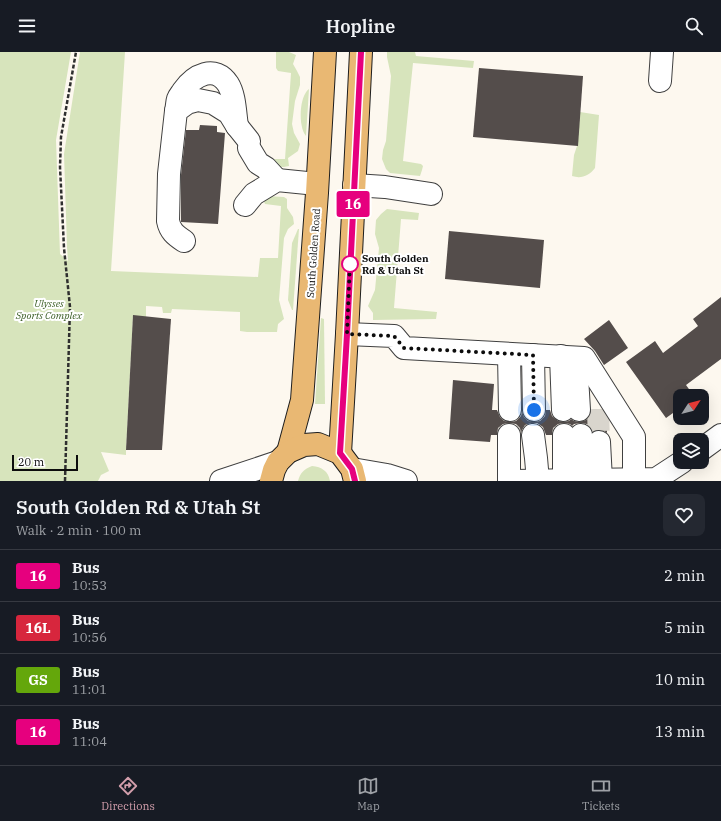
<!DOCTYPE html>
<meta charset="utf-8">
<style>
body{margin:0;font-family:"IBM Plex Serif",serif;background:#242831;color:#f1f3f6;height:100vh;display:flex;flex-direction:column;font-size:15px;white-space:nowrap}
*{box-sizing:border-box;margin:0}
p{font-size:13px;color:#9ea1a6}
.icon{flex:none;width:22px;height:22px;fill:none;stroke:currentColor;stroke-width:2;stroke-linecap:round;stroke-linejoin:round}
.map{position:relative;height:429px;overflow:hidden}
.drawer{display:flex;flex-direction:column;background:#171b24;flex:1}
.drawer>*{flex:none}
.badge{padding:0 8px;border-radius:3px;font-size:14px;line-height:26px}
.needle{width:26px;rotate:54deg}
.tools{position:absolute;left:673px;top:337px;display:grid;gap:8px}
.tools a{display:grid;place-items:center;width:36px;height:36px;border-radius:8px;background:#171b24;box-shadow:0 4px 16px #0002;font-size:20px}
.scale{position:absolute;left:12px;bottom:10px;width:66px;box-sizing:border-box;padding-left:4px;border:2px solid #0d0d0d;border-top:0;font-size:11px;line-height:14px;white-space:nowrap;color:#0d0d0d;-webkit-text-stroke:3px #fff;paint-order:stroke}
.you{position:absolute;width:20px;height:20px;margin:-10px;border:3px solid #fff;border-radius:50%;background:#1a73e8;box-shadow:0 0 0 6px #1a73e833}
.map>.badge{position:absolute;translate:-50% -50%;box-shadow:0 0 0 2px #fff}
.round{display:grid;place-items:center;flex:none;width:42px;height:42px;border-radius:8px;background:#242831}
.headline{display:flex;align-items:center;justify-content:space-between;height:68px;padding:0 16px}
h1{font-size:19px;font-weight:600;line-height:30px}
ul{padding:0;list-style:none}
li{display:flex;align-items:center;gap:12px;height:52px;padding:0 16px;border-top:1px solid #363941}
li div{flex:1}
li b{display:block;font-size:15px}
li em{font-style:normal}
li .badge{min-width:44px;font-weight:700;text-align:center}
header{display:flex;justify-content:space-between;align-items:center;height:52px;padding:0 16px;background:#171b24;font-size:18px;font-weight:600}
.tabs{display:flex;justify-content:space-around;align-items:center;height:56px;border-top:1px solid #363941;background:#171b24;font-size:11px;color:#9ea1a6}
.tabs a{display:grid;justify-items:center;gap:2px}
.tabs .on{color:#d29eab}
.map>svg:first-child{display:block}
.green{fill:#d7e4bc}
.building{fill:#544d4b}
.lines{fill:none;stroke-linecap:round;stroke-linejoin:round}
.minor-tunnel{stroke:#d9d5cd;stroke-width:22;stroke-dasharray:22 11;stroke-linecap:butt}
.minor-casing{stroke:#404040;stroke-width:24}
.major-casing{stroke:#1e1e1e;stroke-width:24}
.path{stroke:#2f2f2f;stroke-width:2.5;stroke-dasharray:4 2;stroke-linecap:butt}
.minor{stroke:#fff;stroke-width:22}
.major{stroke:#e9b873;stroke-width:22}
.line-casing{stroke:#fff;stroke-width:9}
.line{stroke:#e6007e;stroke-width:6}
.walk{stroke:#0d0d0d;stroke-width:4;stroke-dasharray:0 7.2}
.stop-dot{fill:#fff;stroke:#e6007e;stroke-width:2}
.labels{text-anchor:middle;stroke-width:4;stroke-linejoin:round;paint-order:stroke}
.street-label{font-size:10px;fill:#0d0d0d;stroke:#fff}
.stop-label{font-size:10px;font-weight:bold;fill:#0d0d0d;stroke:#fff;text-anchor:start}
.park-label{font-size:10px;font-style:italic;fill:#3a5d25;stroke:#fff}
</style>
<header><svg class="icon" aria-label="menu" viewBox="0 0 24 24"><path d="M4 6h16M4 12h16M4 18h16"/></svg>Hopline<svg class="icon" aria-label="search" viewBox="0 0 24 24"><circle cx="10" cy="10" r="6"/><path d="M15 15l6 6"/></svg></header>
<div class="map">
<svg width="721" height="429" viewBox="0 0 721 429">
<rect width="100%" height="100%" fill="#fdf8ef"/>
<g class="green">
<polygon points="0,0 71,0 56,88 60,202 68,209 67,195 64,102 80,0 125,0 111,219 258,225 260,206 278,206 281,154 265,152 263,147 266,144 284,145 287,147 287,156 293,165 294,172 288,177 284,186 279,248 284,267 278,272 277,280 247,280 240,279 240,260 172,257 171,261 163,261 162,255 146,254 146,265 133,264 126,398 126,403 101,400 109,419 101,423 98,429 0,429"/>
<polygon points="276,0 289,0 296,3 293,12 297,19 300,25 300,33 295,49 292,72 294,81 300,92 298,99 288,106 289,114 284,115 270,115 266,107 285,107 291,21 278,19 276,16"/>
<polygon points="387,0 415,0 416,4 474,9 473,16 413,11 403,109 421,112 423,114 422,118 420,124 390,121 386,117 382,107 383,98 386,89 391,24 387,5"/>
<path d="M309,37L306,84C298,75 299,44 309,37Z"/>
<path d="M580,60L599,63L595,116C589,124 581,127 572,124L574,103L577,94Z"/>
<polygon points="387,157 419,161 418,168 401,167 394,256 437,260 436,267 373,268 373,261 368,254 375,238 379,196 375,182 376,168 381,162"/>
<polygon points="298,177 299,177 293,258 292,258 288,248 292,191"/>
<polygon points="321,266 324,267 325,352 315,352"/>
<path d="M312,414C322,415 328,419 330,429H298C300,421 304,417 312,414Z"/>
</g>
<g class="building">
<polygon points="479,16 583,24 578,94 473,85"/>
<polygon points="200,73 217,74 217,80 225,81 218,172 181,170 181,123 186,78 199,78"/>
<polygon points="449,179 544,188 540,236 445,227"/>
<polygon points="721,245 721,307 686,333 694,344 680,344 680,356 666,366 626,310 655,289 663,301 698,274 693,267"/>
<polygon points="133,263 171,267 162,398 126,398"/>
<polygon points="609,268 628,296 604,313 595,299 584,287"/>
<polygon points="453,328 494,332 492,358 497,358 500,365 504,369 511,370 516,369 521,364 522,360 524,365 528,369 535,370 540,369 545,364 546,358 550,358 552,364 558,369 564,370 569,369 571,367 574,369 580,370 586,368 590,364 591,358 602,357 607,366 607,381 604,379 599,378 593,379 591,376 587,372 581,371 574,372 572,374 570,372 564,371 558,372 553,376 552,383 546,383 543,375 537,371 531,371 525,373 522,378 521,381 520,376 516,372 509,371 503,372 498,376 497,383 491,383 490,390 449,387"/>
</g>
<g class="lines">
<polyline class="minor-tunnel" points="598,357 599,390"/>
<g class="minor-casing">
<g id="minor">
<polyline points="660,29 662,0"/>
<path d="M176,59C177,55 177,50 178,47C179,44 182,41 183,39C194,23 215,12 228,32C235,43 235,62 237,74"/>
<polyline points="249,96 258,111 266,116 277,128"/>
<polyline points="354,133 385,135 431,142"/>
<polyline points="245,153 254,142 277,128 317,132"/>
<path d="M184,189C175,183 170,179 168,169L169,122L176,59L187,51L198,48L213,51L229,61L237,74L249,89"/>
<polyline points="347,282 394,284 404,296 584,306 634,385 634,427"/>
<polyline points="509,302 510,358"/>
<polyline points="533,303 534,358"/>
<polyline points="561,304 563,358"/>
<polyline points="576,308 579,358"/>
<polyline points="509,383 509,429"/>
<polyline points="533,383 536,406 538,429"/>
<polyline points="564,383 564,428"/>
<polyline points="581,383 584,428"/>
<polyline points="599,390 601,428"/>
<polyline points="702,397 721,383"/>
<polyline points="352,417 387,423 406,429"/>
<polyline points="221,429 278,410"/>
<polyline points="513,429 656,427 682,410"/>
</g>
</g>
<g class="major-casing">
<g id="major">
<polyline points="288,400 302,348 317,141 325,0"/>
<polyline points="340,401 347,282 361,0"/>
<polyline points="271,429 274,418 278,410 288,400 304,393 318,392 340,401 352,417 355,429"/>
</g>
</g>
<polyline class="path" points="65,429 70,255 64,196 60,115 61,85 76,0"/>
<use href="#minor" class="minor"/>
<use href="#major" class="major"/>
</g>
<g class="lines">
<g class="line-casing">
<polyline id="line" points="355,429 352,417 340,401 347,282 361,0"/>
</g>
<use href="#line" class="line"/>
<polyline class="walk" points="350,212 350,210 347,282 394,284 404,296 533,303 534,358"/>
</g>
<circle class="stop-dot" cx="350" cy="212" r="8"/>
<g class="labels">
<g class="street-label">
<text transform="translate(313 201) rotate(-86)" y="4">South Golden Road</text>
</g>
<g class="stop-label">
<text x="362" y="210">South Golden<tspan x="362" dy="12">Rd &amp; Utah St</tspan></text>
</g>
<g class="park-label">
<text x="49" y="255">Ulysses<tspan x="49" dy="12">Sports Complex</tspan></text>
</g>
</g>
</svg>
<div class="tools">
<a><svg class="needle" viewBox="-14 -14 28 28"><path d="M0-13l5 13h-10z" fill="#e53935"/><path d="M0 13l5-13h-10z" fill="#9ea1a6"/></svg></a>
<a><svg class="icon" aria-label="layers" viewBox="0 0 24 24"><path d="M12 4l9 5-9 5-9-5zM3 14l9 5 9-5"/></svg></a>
</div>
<div class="scale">20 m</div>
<div class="you" style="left:534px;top:358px"></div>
<b class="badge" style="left:353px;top:152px;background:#e6007e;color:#fff">16</b>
</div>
<section class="drawer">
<div class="headline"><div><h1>South Golden Rd &amp; Utah St</h1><p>Walk · 2 min · 100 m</p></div><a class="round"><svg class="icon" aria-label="heart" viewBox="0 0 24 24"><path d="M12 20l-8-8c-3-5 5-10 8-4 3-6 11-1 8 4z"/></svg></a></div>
<ul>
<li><span class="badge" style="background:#e6007e;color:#fff">16</span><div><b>Bus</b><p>10:53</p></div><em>2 min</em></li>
<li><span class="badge" style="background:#d7263d;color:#fff">16L</span><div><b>Bus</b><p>10:56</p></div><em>5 min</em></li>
<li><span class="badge" style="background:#64a70b;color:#fff">GS</span><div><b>Bus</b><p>11:01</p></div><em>10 min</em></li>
<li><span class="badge" style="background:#e6007e;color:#fff">16</span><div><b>Bus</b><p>11:04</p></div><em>13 min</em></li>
</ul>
</section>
<nav class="tabs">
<a class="on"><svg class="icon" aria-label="directions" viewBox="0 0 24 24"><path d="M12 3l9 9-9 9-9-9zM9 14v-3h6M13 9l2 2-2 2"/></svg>Directions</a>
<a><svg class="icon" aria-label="map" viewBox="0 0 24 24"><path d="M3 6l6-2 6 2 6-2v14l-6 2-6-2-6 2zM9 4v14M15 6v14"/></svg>Map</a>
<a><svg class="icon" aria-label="tickets" viewBox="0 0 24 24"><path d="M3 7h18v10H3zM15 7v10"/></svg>Tickets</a>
</nav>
